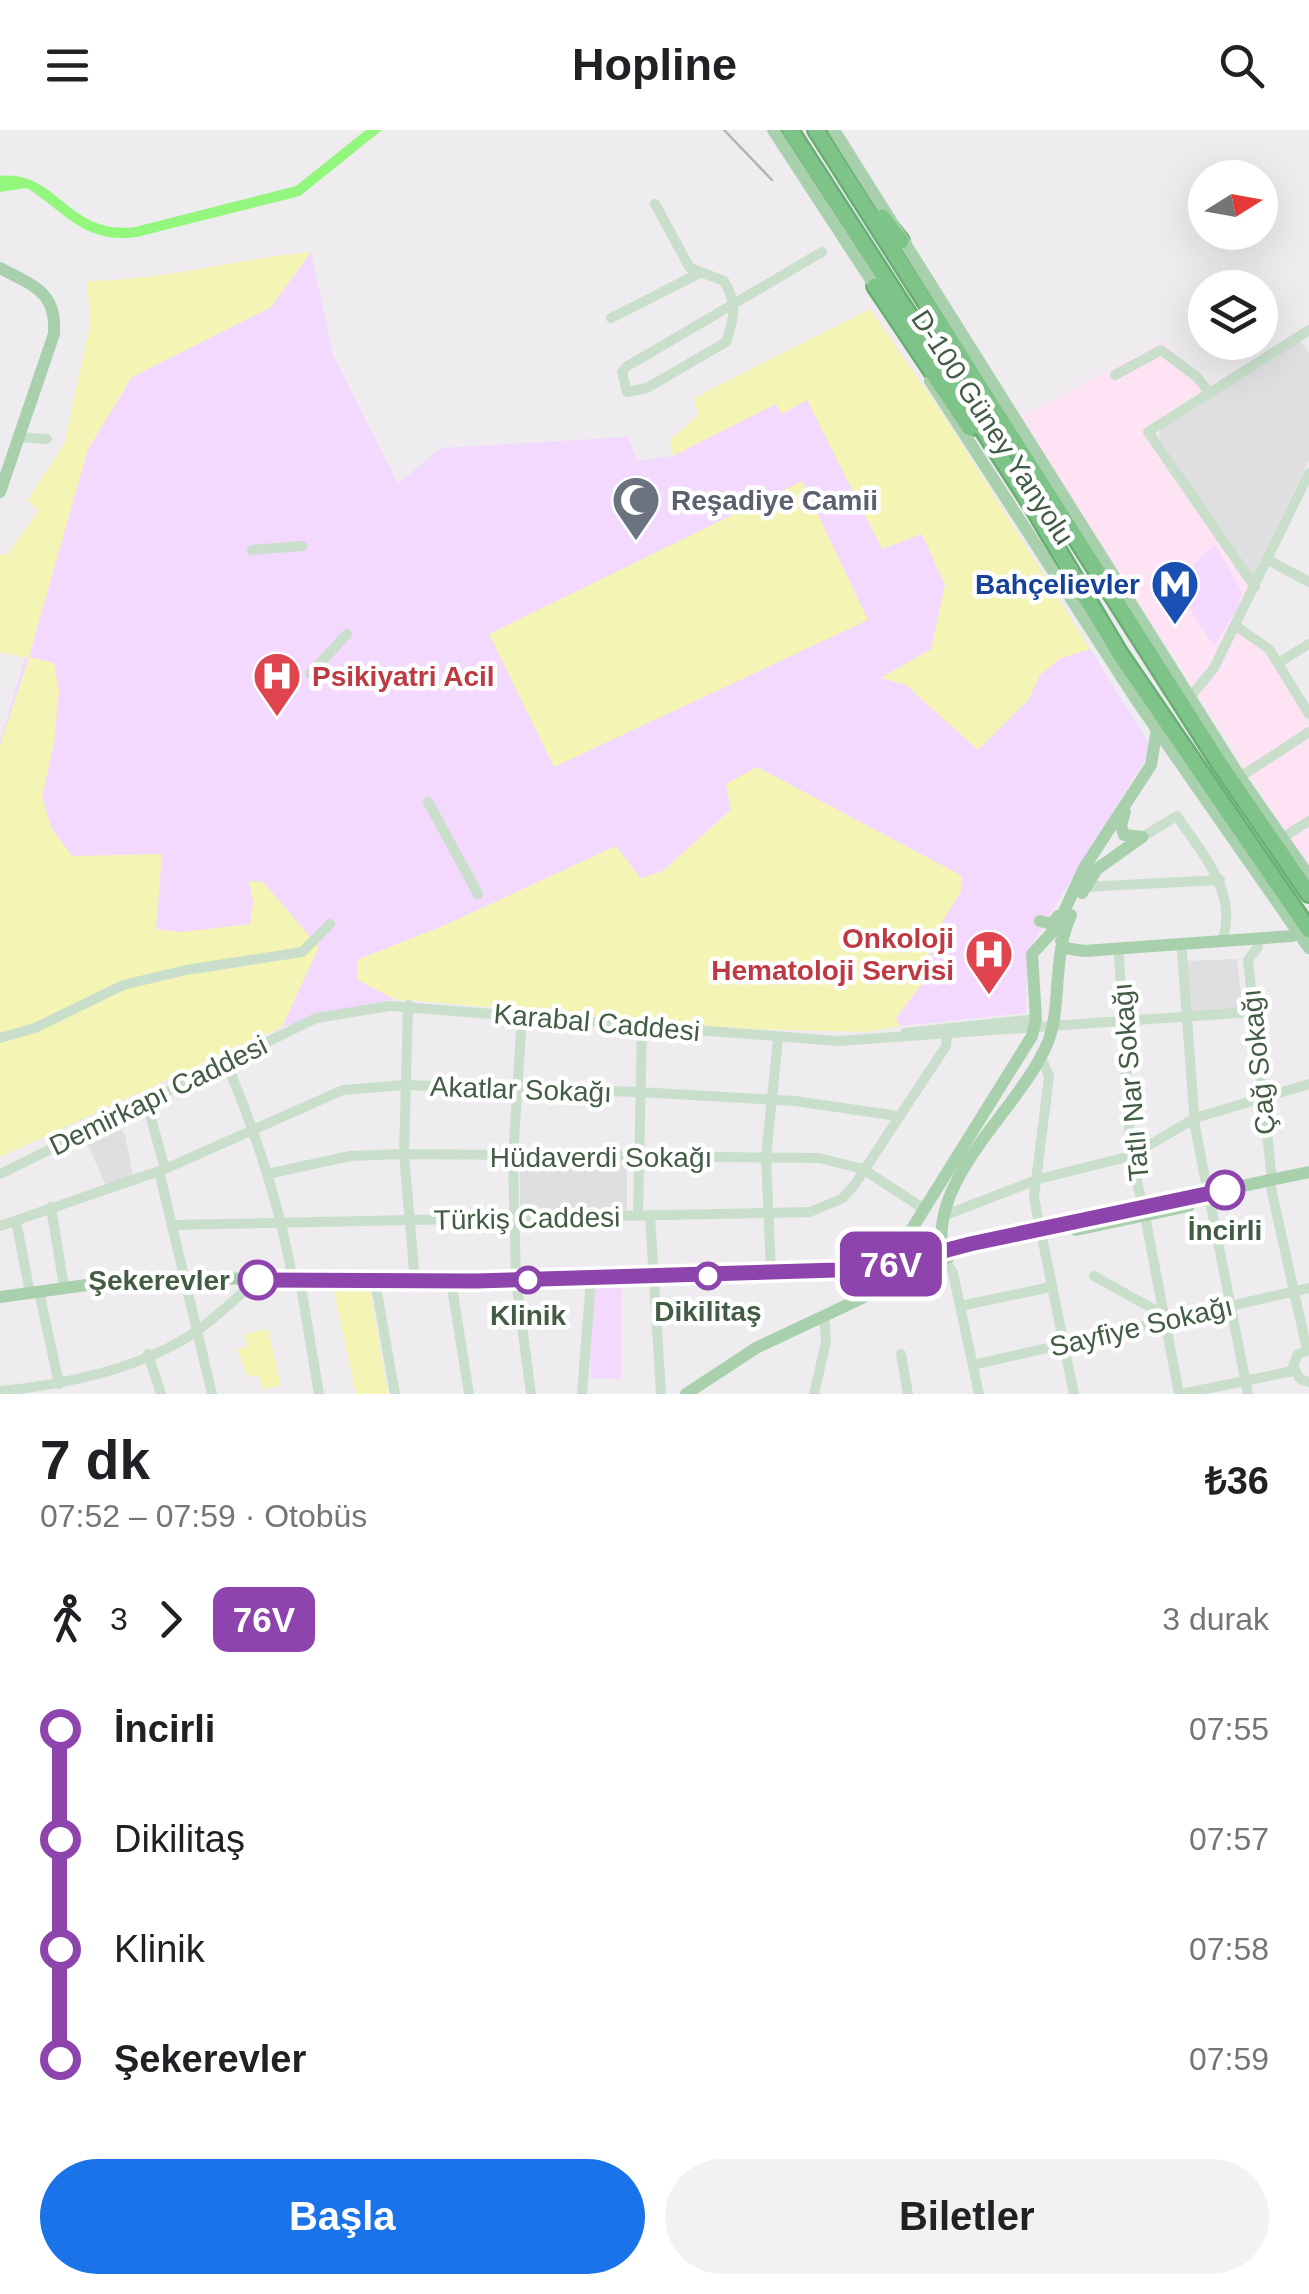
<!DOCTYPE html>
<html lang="tr">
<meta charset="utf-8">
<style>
body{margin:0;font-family:Helvetica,sans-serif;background:#f2f2f2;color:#202124;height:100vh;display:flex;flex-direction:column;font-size:38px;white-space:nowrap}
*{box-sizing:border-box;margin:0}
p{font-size:32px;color:#757577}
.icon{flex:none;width:55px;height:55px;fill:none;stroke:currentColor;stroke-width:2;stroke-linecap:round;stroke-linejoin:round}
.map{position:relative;height:1264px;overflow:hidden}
.sheet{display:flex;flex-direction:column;background:#fff;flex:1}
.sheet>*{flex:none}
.badge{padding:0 20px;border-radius:15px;font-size:35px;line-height:65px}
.needle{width:65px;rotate:79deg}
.tools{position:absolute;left:1188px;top:30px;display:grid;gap:20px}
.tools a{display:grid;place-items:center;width:90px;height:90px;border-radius:50%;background:#fff;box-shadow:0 10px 40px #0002;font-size:50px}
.map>.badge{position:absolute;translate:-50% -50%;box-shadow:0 0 0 5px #fff}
.legs{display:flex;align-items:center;gap:15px;height:110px;padding:0 40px;font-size:32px}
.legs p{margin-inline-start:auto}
.overview{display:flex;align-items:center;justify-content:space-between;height:170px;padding:0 40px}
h1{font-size:55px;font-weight:800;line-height:75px}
.action{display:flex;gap:20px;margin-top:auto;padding:20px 40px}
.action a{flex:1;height:115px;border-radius:60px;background:#1a73e8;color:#fff;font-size:40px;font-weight:800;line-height:115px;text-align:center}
.action a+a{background:#f2f2f2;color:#202124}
ul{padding:0 40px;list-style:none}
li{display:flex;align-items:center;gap:35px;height:110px;font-size:38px}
li i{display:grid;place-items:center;width:15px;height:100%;margin:0 12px;background:currentColor}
li i::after{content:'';width:25px;height:25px;margin:-12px;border:8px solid;border-radius:50%;background:#fff}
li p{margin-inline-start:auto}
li:first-child i{background:linear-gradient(#0000 50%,currentColor 0)}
li:last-child i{background:linear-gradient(currentColor 50%,#0000 0)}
header{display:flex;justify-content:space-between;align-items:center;height:130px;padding:0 40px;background:#fff;font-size:45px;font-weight:800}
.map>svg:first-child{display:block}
.commercial{fill:#fee3f5}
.education{fill:#dfdee1}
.medical{fill:#f3d9fe}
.green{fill:#f4f4b4}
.water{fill:#92f77c}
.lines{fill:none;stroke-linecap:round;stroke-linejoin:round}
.highway-casing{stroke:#69ae73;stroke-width:20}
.minor{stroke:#c9dfcb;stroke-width:10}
.major{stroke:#a9d0ad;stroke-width:12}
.highway{stroke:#7ec387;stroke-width:15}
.rail{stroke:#aeb8b1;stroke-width:2.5}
.line-1-casing{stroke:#fff;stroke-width:22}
.line-1{stroke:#8e44ad;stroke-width:15}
.stop-1-dot{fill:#fff;stroke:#8e44ad;stroke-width:5}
.labels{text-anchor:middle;stroke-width:9;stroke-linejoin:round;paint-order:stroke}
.street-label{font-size:28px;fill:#435d45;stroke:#fff}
.worship-label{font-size:28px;font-weight:bold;fill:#5b616d;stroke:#fff;text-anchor:start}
.transit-label{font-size:28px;font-weight:bold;fill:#164399;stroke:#fff;text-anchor:end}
.health-label{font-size:28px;font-weight:bold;fill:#be3a42;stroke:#fff;text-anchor:start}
.stop-label{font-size:28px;font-weight:bold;fill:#435d45;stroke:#fff}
</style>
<header><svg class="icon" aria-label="menu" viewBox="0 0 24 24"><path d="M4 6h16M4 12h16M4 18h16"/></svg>Hopline<svg class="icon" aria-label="search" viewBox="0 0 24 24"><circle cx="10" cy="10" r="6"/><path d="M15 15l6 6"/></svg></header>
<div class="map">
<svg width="1309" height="1264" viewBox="0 0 1309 1264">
<rect width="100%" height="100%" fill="#efecf0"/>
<polygon class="commercial" points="1163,211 1209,255 1144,298 1248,457 1231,497 1265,521 1309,593 1309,737 1020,288"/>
<g class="education">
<polygon points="1300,210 1309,223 1309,330 1253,447 1160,313 1159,304 1164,295"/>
<polygon points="1237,829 1243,881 1189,885 1186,831"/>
<polygon points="119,995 125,1005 133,1045 106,1057 86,1010"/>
<polygon points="520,1032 627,1032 627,1082 520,1083"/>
</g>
<g class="medical">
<polygon points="311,122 333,225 398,354 441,318 628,307 637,331 673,326 670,310 698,285 694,268 870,179 946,289 1152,618 1027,822 1026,883 900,896 896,888 923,852 932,808 961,761 962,746 757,637 731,679 664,740 641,750 616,716 443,796 357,830 358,850 394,869 282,897 0,1027 0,611 88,319 132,247 271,177"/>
<polygon points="1215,415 1242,462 1237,479 1214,516 1173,453"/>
<polygon points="622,1153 621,1249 590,1248 593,1154"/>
</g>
<g class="green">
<path d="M311,122L271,177L132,247L88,319L29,527L54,533L59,560L54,613L42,667L51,697L72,726L162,724L156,799L181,802L250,794L253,772L249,751L263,752L319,817L282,897L0,1027V615L29,528L0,522V424L7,425L39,380L27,370L64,315L90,194L87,151C162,151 236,129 311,122Z"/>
<polygon points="870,179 946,289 1090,519 1061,528 1040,545 1029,569 978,620 906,555 881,548 931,519 945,455 922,404 882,419 807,270 782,284 776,274 673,326 670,310 698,285 694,268"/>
<polygon points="802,351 868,490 554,637 489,504"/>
<polygon points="757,637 962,746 961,761 932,809 923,852 896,888 900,896 867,902 748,899 394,869 358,850 357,830 443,796 616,716 641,749 664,740 731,680 726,654"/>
<polygon points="369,1155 388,1264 356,1264 333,1158"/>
<polygon points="268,1199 281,1255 264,1260 258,1245 248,1247 237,1219 248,1216 244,1204"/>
</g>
<path class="water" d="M366,0H382L300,66L137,107C84,114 66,83 27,58L0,62V46C58,40 68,106 135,97L296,56Z"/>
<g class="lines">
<g class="highway-casing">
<g id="highway">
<polyline points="790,0 1032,376 1120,524 1309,800"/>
<polyline points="816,0 1219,633 1309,764"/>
<polyline points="882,87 901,111"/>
<polyline points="875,156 970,298"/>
</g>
</g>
<g class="minor">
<path d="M655,74L690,138L724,151C738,173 734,189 726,212L647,258L627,262L622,242L626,237L822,122"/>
<polyline points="611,188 700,143"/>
<polyline points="1115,245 1161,220 1197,247 1208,261"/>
<polyline points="19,307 47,309"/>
<polyline points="252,420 302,416"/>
<polyline points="1268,430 1309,452"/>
<polyline points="1255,457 1148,302 1309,200"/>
<polyline points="1236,496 1269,519 1309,584"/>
<polyline points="1278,533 1309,514"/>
<polyline points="310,544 347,504"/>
<polyline points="1190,567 1214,538 1309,343"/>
<polyline points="1240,647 1309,602"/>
<polyline points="428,672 478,764"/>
<path d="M1142,707L1177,686C1202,724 1239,763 1222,811"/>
<polyline points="1282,708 1309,691"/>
<polyline points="1084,757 1220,750"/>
<polyline points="1258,817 1248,830 1272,1050"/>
<polyline points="1182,822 1195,996 1208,1064"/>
<polyline points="1119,826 1131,1026 1143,1077"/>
<polyline points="408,875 404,1024 415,1151"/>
<polyline points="522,885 513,1027 516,1150 531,1264"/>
<polyline points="905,903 1036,889"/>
<polyline points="0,908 35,898 123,855 186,840 302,822 330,794"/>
<path d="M226,932C256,1003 280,1075 293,1151"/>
<polyline points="146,970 165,1039"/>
<polyline points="159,1041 212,1264"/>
<polyline points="0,1044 316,888 390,876 838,911 1251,882"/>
<polyline points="267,1044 350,1026 404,1024 819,1028 863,1039 924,1079"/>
<polyline points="1271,1058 1307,1220"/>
<polyline points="1210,1071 1248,1264"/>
<polyline points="51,1077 64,1157"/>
<polyline points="638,1085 642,896"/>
<polyline points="650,1085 661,1264"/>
<polyline points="943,1086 1039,1049 1131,1026 1195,988 1309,954"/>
<polyline points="1145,1086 1179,1264"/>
<polyline points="16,1091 30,1162"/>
<polyline points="173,1095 810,1082 843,1068 855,1054 946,916 947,906"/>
<polyline points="0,1096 165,1039 343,960 404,955 639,962 795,971 898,986"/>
<polyline points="1040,1099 1034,1067 1049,946 1040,925"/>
<polyline points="1042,1107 1074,1264"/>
<polyline points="943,1128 953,1143 979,1264"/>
<polyline points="771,1143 766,1026 778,909"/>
<polyline points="1094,1146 1166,1186"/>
<polyline points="300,1151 319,1264"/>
<polyline points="375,1151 395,1264"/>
<polyline points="451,1151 469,1264"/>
<polyline points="39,1161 59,1254"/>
<polyline points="960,1176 1051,1157"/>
<polyline points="1309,1220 1298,1224 1293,1236 1300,1249 1309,1252"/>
<polyline points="148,1224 161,1264"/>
<polyline points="901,1224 908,1264"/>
<polyline points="973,1235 1309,1158"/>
<path d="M0,1261C64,1255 145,1238 198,1200C219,1185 238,1166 258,1150"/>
<polyline points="582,1264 591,1149"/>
<polyline points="814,1264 826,1212 824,1185"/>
<polyline points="1181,1264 1293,1241"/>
</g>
<g class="major">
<polyline points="773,0 880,164"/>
<polyline points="834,0 1240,647 1309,746"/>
<path d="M0,138C33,156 57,161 54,204L0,362"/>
<polyline points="930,251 1137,571 1309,818"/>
<polyline points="1125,682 1121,695 1124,705 1142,707"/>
<polyline points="1082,763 1097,739 1142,707"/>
<polyline points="1040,791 1052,794 1058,786"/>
<polyline points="1061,811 1065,818 1084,821 1292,806"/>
<polyline points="1076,1100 1189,1076"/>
<path d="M943,1126C927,1047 1020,980 1048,912C1062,876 1052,826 1071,785"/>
<polyline points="883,1135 895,1126 1032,906 1036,889 1032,824 1057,797 1084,738 1151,635 1157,599"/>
<polyline points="0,1167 108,1152 183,1148 476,1151 837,1140 897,1133 970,1113 1309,1042"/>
<polyline points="686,1264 756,1218 949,1127"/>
</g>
<use href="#highway" class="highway"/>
<polyline class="rail" points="724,0 772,50"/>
</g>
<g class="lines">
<g class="line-1-casing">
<polyline id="line-1" points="258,1150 476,1151 837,1140 898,1133 970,1114 1225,1060"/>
</g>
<use href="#line-1" class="line-1"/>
</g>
<defs>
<g id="mosque-pin" transform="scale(2.5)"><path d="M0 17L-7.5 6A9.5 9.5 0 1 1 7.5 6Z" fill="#6b7280" stroke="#fff"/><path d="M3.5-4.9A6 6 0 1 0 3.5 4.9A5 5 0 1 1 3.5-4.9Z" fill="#fff"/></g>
<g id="metro-pin" transform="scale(2.5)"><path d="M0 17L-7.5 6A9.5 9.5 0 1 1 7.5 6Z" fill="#1a4fb4" stroke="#fff"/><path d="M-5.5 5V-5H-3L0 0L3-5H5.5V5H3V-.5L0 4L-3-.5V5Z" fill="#fff"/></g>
<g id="hospital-pin" transform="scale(2.5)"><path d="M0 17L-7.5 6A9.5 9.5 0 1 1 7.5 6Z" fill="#e0444e" stroke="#fff"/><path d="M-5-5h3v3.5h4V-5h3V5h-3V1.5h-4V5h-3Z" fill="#fff"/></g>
</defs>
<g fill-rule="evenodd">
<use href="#mosque-pin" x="636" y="370"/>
<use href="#metro-pin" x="1175" y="454"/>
<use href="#hospital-pin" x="277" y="546"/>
<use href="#hospital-pin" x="989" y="824"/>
</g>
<g class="stop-1-dot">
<circle cx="1225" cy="1060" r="18"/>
<circle cx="708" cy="1146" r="12"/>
<circle cx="258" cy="1150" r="18"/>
<circle cx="528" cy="1150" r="12"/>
</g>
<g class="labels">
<g class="street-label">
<text transform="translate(993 297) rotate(57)" y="10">D-100 Güney Yanyolu</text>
<text transform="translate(597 892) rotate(5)" y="10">Karabal Caddesi</text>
<text transform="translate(1258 932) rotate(-96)" y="10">Çağ Sokağı</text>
<text transform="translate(1130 952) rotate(-95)" y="10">Tatlı Nar Sokağı</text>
<text transform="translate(521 959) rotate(2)" y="10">Akatlar Sokağı</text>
<text transform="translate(158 965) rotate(-26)" y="10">Demirkapı Caddesi</text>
<text x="601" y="1037">Hüdaverdi Sokağı</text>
<text transform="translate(527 1088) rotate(-1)" y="10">Türkiş Caddesi</text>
<text transform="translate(1141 1196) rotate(-13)" y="10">Sayfiye Sokağı</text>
</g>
<g class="worship-label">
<text x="671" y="380">Reşadiye Camii</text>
</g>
<g class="transit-label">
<text x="1140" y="464">Bahçelievler</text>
</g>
<g class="health-label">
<text x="312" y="556">Psikiyatri Acil</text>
<text x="954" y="818" text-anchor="end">Onkoloji<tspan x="954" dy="32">Hematoloji Servisi</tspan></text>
</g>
<g class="stop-label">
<text x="1225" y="1110">İncirli</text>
<text x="230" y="1160" text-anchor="end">Şekerevler</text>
<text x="708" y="1191">Dikilitaş</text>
<text x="528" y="1195">Klinik</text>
</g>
</g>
</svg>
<div class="tools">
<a><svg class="needle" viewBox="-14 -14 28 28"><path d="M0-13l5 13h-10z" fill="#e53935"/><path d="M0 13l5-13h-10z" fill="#757577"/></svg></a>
<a><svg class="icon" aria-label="layers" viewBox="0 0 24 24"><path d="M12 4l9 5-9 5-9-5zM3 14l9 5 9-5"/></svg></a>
</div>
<b class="badge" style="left:891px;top:1134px;background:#8e44ad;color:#fff">76V</b>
</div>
<section class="sheet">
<div class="overview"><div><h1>7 dk</h1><p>07:52 – 07:59 · Otobüs</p></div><b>₺36</b></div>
<div class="legs"><svg class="icon" aria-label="walk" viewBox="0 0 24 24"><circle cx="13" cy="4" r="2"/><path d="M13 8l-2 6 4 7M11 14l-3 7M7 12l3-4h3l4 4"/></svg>3<svg class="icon" aria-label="forward" viewBox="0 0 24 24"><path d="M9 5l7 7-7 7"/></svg><b class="badge" style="background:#8e44ad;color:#fff">76V</b><p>3 durak</p></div>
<ul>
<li><i style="color:#8e44ad"></i><b>İncirli</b><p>07:55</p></li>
<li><i style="color:#8e44ad"></i><span>Dikilitaş</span><p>07:57</p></li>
<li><i style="color:#8e44ad"></i><span>Klinik</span><p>07:58</p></li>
<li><i style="color:#8e44ad"></i><b>Şekerevler</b><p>07:59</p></li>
</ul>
<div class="action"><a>Başla</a><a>Biletler</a></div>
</section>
